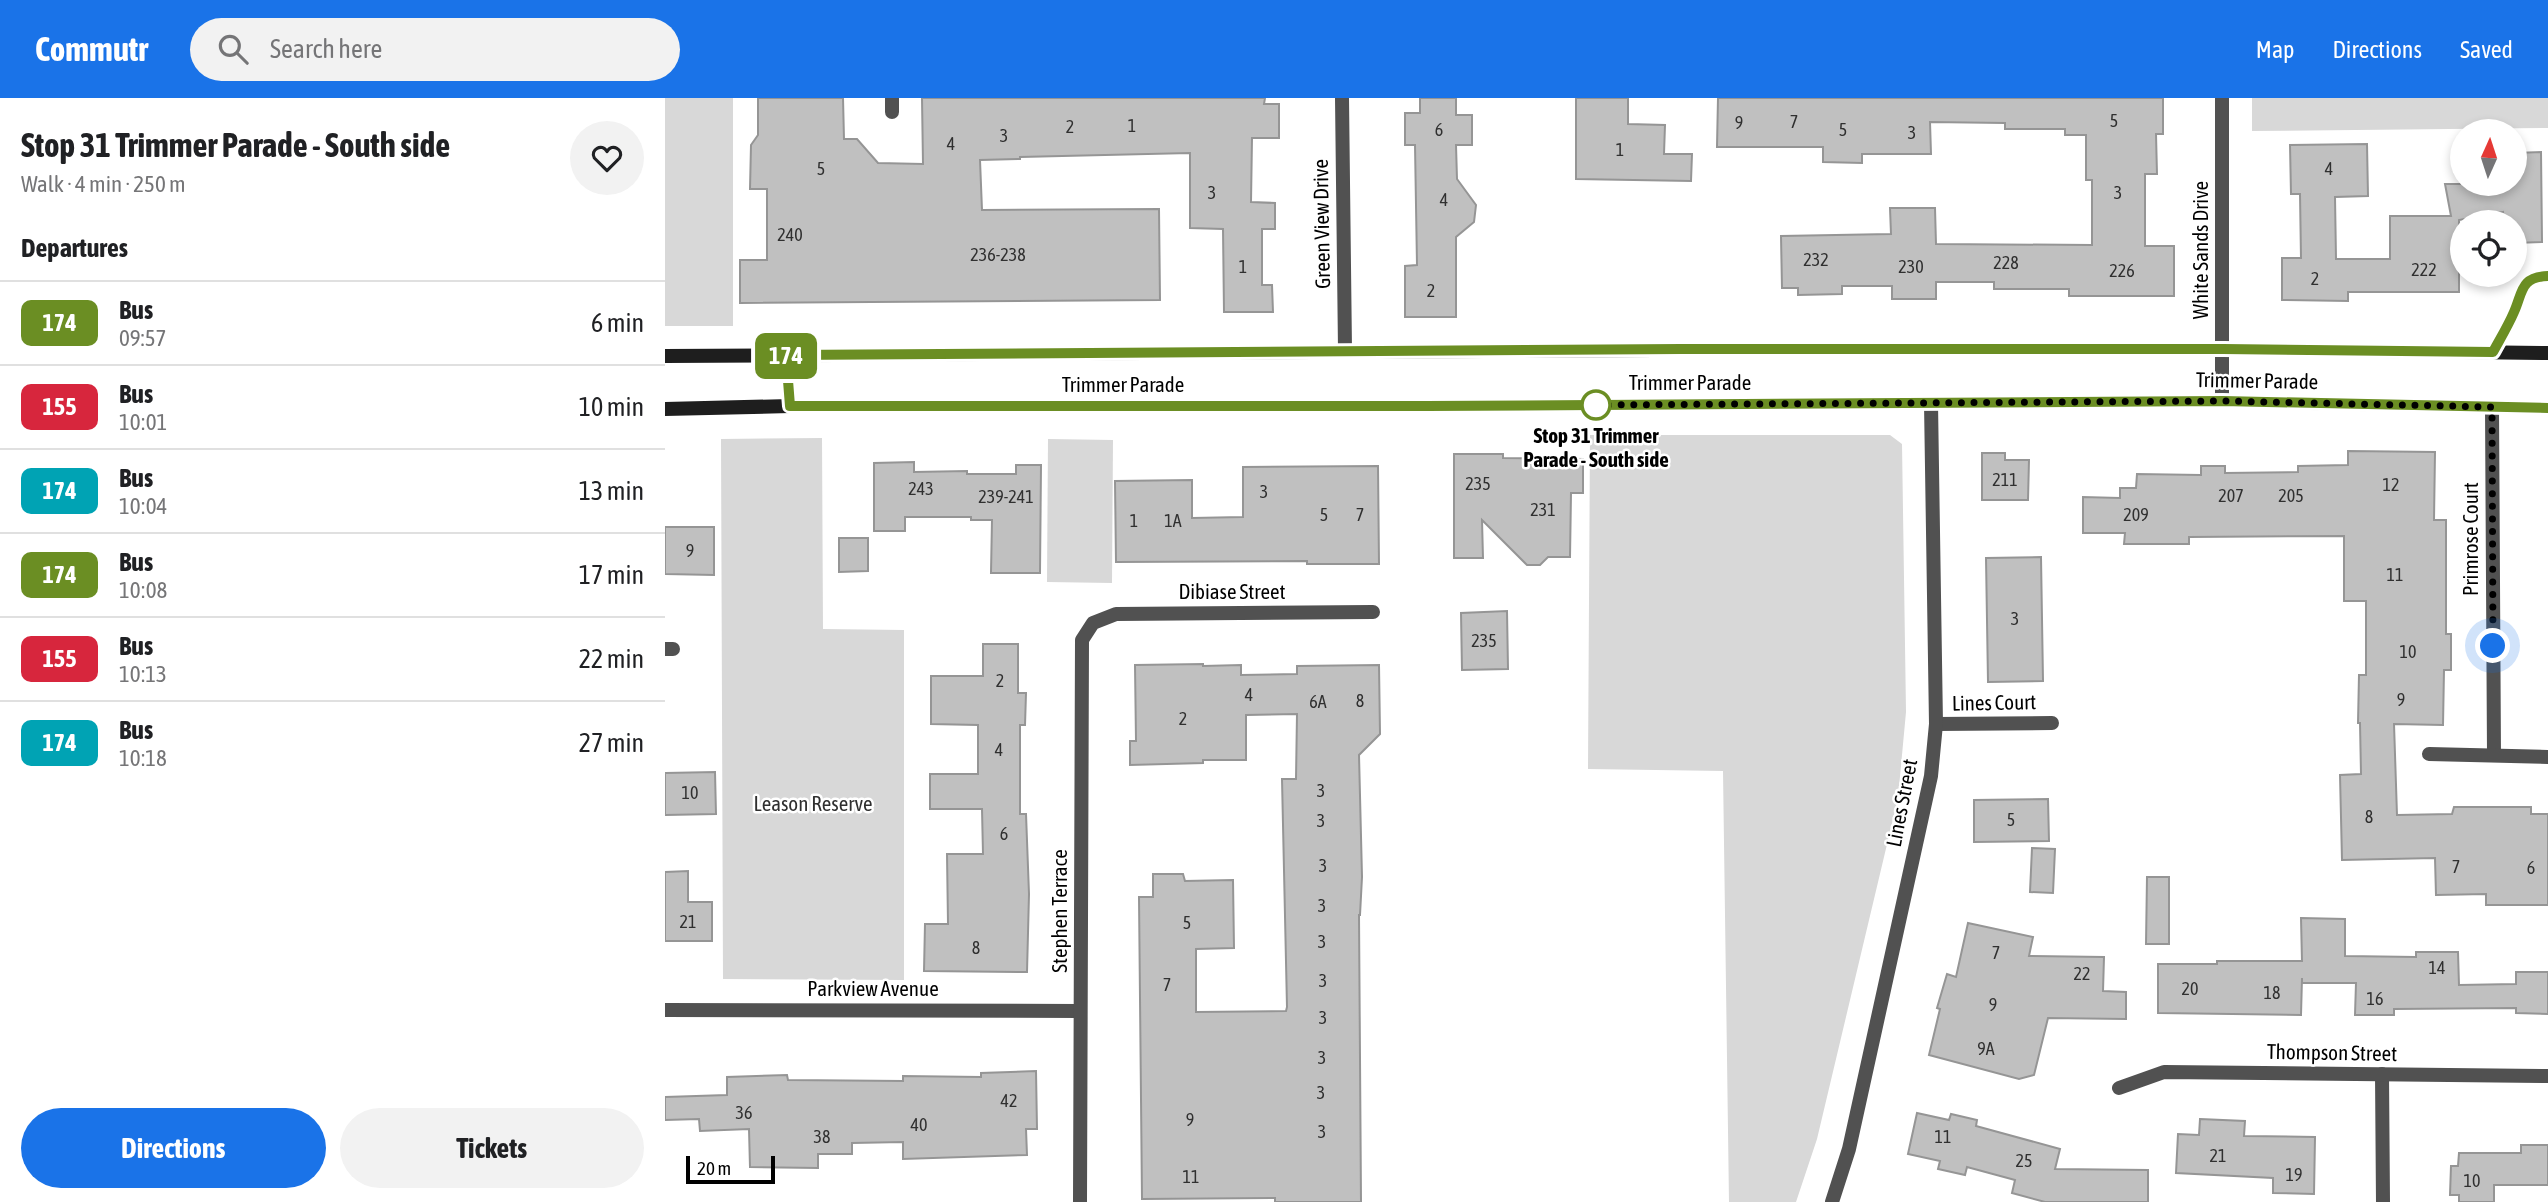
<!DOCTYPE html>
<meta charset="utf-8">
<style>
body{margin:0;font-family:"Asap Condensed",sans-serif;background:#f2f2f2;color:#202124;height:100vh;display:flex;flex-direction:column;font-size:26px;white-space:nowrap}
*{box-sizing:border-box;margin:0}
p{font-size:23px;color:#757577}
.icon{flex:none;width:38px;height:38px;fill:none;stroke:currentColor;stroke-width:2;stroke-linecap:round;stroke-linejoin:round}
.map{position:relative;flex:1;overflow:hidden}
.details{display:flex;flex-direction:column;background:#fff;width:665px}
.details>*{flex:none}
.badge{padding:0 14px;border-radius:10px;font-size:24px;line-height:46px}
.needle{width:46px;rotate:3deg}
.tools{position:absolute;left:1785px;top:21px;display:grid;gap:14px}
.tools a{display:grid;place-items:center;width:77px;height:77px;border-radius:50%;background:#fff;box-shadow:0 4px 10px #0003;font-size:35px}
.scale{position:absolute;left:21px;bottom:18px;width:89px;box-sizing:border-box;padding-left:7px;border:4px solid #000;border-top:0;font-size:19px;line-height:24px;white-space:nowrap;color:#000;-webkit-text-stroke:5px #fff;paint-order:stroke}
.you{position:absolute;width:35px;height:35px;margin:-18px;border:5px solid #fff;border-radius:50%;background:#1a73e8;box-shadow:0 0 0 10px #1a73e833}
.map>.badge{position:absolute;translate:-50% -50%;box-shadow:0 0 0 4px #fff}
h2{padding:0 21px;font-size:26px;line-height:63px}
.round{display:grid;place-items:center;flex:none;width:74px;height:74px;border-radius:37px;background:#f2f2f2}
.head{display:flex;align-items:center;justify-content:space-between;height:119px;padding:0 21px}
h1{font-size:33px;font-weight:700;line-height:52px}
.action{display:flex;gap:14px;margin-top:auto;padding:14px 21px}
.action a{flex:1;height:80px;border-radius:42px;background:#1a73e8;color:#fff;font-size:28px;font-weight:700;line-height:80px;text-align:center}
.action a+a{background:#f2f2f2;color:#202124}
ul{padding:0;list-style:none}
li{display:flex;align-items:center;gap:21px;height:84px;padding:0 21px;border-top:2px solid #e0e0e0}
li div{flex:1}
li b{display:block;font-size:26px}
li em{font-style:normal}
li .badge{min-width:77px;font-weight:700;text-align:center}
header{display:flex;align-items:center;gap:42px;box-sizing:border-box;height:98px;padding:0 35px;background:#1a73e8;color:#fff}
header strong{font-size:33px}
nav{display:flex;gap:38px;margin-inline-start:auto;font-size:24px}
.search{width:490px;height:63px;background:#f2f2f2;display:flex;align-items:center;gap:18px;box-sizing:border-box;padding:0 24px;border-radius:38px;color:#757577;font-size:26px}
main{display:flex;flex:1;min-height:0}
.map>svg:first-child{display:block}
.green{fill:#d8d8d8}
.building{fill:#c0c0c0;stroke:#959595;stroke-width:2}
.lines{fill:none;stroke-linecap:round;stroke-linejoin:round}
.street{stroke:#515151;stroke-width:14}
.secondary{stroke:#1e1e1e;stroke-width:14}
.line-casing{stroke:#fff;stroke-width:16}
.line{stroke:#6b8e23;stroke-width:10}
.walk{stroke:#000;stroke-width:7;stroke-dasharray:0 12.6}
.stop-dot{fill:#fff;stroke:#6b8e23;stroke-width:3.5}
.labels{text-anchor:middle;stroke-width:5;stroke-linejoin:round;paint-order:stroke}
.number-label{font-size:18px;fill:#303030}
.street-label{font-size:21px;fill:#000;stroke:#fff}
.stop-label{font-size:21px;font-weight:bold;fill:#000;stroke:#fff}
.park-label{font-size:21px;fill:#2f2f2f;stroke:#fff}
</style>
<header>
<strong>Commutr</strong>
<div class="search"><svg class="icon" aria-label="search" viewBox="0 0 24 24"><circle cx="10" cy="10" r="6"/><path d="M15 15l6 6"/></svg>Search here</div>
<nav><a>Map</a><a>Directions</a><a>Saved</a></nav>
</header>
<main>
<section class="details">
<div class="head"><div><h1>Stop 31 Trimmer Parade - South side</h1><p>Walk · 4 min · 250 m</p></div><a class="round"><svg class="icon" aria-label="heart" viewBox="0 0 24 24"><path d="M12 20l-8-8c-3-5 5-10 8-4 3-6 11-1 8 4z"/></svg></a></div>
<h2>Departures</h2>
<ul>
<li><span class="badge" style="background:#6b8e23;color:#fff">174</span><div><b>Bus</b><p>09:57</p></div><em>6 min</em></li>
<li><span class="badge" style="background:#d7263d;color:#fff">155</span><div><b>Bus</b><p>10:01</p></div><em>10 min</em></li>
<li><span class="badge" style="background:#00a3b4;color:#fff">174</span><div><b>Bus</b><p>10:04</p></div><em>13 min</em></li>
<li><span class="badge" style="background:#6b8e23;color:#fff">174</span><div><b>Bus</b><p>10:08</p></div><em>17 min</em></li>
<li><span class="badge" style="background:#d7263d;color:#fff">155</span><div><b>Bus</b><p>10:13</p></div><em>22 min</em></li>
<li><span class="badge" style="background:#00a3b4;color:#fff">174</span><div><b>Bus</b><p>10:18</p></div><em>27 min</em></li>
</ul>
<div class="action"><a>Directions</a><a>Tickets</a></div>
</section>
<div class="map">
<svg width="1883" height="1104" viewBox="0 0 1883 1104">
<rect width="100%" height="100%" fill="#fff"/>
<g class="green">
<rect x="0" y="0" width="68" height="228"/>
<polygon points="1587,0 1883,0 1883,30 1587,33"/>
<polygon points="925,337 1225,337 1237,346 1241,614 1233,700 1152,1041 1131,1104 1064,1104 1058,673 923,671"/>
<polygon points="157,340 158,531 239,532 239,882 58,881 56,341"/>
<polygon points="383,341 448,342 447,485 382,484"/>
</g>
<g class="building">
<polygon points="93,0 178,0 179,41 192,41 213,65 258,66 257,0 600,0 599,6 614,6 614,40 587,40 586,104 610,105 610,131 597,131 597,187 607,187 608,214 559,214 558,131 525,130 525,55 355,59 355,61 315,62 317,112 494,111 495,202 75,205 75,162 102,162 102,91 85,91 86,47 93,37"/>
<polygon points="755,0 791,0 791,17 807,17 807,47 791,47 792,81 811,107 809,124 791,139 791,219 740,219 740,168 752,167 750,47 740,47 740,15 755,15"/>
<polygon points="911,0 963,0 963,26 1000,27 999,56 1027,56 1026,83 911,81"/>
<polygon points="1053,0 1498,0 1498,36 1491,36 1492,76 1480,76 1480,148 1509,148 1509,198 1404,198 1404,191 1329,191 1329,184 1271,184 1271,201 1227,201 1227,188 1177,188 1177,196 1133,197 1133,190 1117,190 1116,138 1226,136 1225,110 1270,110 1271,146 1427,147 1427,82 1421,82 1421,37 1400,37 1400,31 1340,31 1340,25 1265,24 1266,56 1197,56 1197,65 1158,64 1158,49 1052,49"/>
<polygon points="1702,46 1703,98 1670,99 1671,161 1725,161 1725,118 1786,118 1780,86 1850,86 1850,55 1876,54 1877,144 1850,145 1850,124 1839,124 1838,114 1794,122 1794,194 1683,194 1683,203 1617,202 1617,160 1636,160 1635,96 1626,96 1625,47"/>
<polygon points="1683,353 1770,354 1769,422 1781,422 1781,536 1786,536 1786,572 1779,572 1778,627 1729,626 1732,717 1787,716 1789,709 1866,709 1866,716 1883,716 1883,807 1821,807 1821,796 1771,797 1770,760 1677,762 1675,677 1696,676 1695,625 1693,625 1694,577 1701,577 1701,503 1679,503 1679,438 1524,439 1524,446 1459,446 1460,435 1418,435 1418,399 1455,400 1455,390 1471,390 1472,376 1536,377 1536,368 1560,368 1560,375 1633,374 1633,368 1683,367"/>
<polygon points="1317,355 1340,355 1340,362 1364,362 1363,402 1317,402"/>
<polygon points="789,356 838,356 838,360 918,361 918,395 906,395 905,459 883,459 875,467 862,467 817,422 818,460 789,460"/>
<polygon points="249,364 249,374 302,373 302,376 351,376 351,367 376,367 375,475 326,475 327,422 306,422 306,419 240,419 240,433 209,433 209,365"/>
<polygon points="713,368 714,466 642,466 642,463 451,464 450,383 527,382 527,420 578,419 578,369"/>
<polygon points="0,429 49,429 49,477 0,476"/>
<polygon points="174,440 203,440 203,473 174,474"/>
<polygon points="1376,459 1378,583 1323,584 1321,460"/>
<polygon points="842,513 843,571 797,572 796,515"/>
<polygon points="318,546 353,546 353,595 361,595 360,627 355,627 355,716 361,716 364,796 362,874 259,873 260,826 283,826 282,756 318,756 317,711 265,711 265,676 313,676 313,627 266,626 266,578 318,578"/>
<polygon points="538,566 538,568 576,567 576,577 632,576 632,568 714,567 715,636 694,657 697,779 695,817 694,817 696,1104 610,1104 610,1100 477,1101 474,799 488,799 488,776 518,776 520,783 568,782 569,850 531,851 531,914 621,913 622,909 617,681 631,681 632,616 581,617 581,662 538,662 538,665 465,667 465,643 471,643 470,567"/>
<polygon points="50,674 51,716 0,717 0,675"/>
<polygon points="1383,701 1384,743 1309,744 1309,702"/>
<polygon points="1367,750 1390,751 1388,795 1365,794"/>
<polygon points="23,773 23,804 47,804 47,843 0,843 0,774"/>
<polygon points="1482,779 1504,779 1504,846 1481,846"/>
<polygon points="1636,820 1680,821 1680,858 1751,859 1751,854 1793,854 1794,887 1851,886 1851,874 1883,874 1883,916 1851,915 1851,910 1729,911 1729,917 1690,917 1691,885 1637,885 1637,880 1636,917 1493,915 1493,866 1552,866 1552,863 1637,863"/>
<polygon points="1303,825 1368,839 1364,858 1439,859 1438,893 1461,894 1461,921 1383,920 1369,977 1354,981 1264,957 1275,911 1272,910 1282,876 1291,879"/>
<polygon points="371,973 372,1031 361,1031 362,1057 238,1061 238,1044 187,1045 187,1056 153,1056 153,1070 85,1069 84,1031 35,1033 34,1021 0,1022 0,999 62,997 62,979 122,977 123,982 238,983 238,978 316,979 316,975"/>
<polygon points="1252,1015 1284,1022 1286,1016 1312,1022 1311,1028 1395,1051 1390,1071 1483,1072 1483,1104 1380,1104 1347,1095 1350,1082 1302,1069 1300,1077 1273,1071 1275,1063 1243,1056"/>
<polygon points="1535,1021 1580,1023 1579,1038 1650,1039 1649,1096 1608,1095 1608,1080 1511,1075 1513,1036 1534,1037"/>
<polygon points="1856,1047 1883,1047 1883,1087 1829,1087 1829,1104 1794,1104 1794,1097 1785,1097 1786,1068 1793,1068 1794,1055 1856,1055"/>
</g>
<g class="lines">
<g class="street">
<polyline points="677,0 680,252"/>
<polyline points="1557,0 1557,303"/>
<polyline points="227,14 227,0"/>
<path d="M1828,254C1835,241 1843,228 1849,214C1858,194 1855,179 1883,178"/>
<polyline points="1827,309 1829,657"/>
<polyline points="0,551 8,551"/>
<polyline points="1271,626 1387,625"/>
<polyline points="1764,656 1883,659"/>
<polyline points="0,912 415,913"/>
<polyline points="1717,976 1718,1104"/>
<polyline points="1454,990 1499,974 1883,978"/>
<polyline points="415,1104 417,542 428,525 451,516 708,514"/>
<polyline points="1167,1104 1184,1051 1266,678 1271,626 1266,305"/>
</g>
<g class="secondary">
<polyline points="121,257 125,308"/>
<polyline points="0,258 989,252 1558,251 1883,255"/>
<polyline points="0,311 125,308 762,308 1557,303 1883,310"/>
</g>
</g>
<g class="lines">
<g class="line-casing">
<path id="line" d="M1883,178C1855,179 1858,194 1849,214C1843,228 1835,241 1828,254L1558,251H1016L121,257L125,308H762L1558,303L1883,310"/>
</g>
<use href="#line" class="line"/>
<polyline class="walk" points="931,307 1558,303 1827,309 1828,548"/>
</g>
<circle class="stop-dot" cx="931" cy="307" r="14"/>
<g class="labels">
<g class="number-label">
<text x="1449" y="29">5</text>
<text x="1129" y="30">7</text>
<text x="1074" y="31">9</text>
<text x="467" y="34">1</text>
<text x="405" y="35">2</text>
<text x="774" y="38">6</text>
<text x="1178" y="38">5</text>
<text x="1247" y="41">3</text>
<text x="339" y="44">3</text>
<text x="286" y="52">4</text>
<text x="955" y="58">1</text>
<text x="156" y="77">5</text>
<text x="1664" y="77">4</text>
<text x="547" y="101">3</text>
<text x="1453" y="101">3</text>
<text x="779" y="108">4</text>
<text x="125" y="143">240</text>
<text x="333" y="163">236-238</text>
<text x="1151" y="168">232</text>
<text x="1341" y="171">228</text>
<text x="578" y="175">1</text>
<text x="1246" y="175">230</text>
<text x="1759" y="178">222</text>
<text x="1457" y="179">226</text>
<text x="1650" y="187">2</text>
<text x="766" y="199">2</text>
<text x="1340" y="388">211</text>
<text x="813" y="392">235</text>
<text x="1726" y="393">12</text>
<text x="256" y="397">243</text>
<text x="599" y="400">3</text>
<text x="1566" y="404">207</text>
<text x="1626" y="404">205</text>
<text x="341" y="405">239-241</text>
<text x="878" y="418">231</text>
<text x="659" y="423">5</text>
<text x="695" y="423">7</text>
<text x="1471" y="423">209</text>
<text x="469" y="429">1</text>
<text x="508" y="429">1A</text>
<text x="25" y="459">9</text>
<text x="1730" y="483">11</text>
<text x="1350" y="527">3</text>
<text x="819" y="549">235</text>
<text x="1743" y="560">10</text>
<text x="335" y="589">2</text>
<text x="584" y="603">4</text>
<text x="1736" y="608">9</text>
<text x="695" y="609">8</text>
<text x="653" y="610">6A</text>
<text x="518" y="627">2</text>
<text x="334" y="658">4</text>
<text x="656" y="699">3</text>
<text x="25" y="701">10</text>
<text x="1704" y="725">8</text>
<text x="1346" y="728">5</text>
<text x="656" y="729">3</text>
<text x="339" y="742">6</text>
<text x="658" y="774">3</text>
<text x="1791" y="775">7</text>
<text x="1866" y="776">6</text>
<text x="657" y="814">3</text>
<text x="23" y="830">21</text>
<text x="522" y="831">5</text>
<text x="657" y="850">3</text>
<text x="311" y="856">8</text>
<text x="1331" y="861">7</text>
<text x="1772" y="876">14</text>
<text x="1417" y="882">22</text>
<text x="658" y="889">3</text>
<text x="502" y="893">7</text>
<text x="1525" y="897">20</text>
<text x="1607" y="901">18</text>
<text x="1710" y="907">16</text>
<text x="1328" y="913">9</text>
<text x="658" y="926">3</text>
<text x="1321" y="957">9A</text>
<text x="657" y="966">3</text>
<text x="656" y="1001">3</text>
<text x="344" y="1009">42</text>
<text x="79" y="1021">36</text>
<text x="525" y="1028">9</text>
<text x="254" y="1033">40</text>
<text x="657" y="1040">3</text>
<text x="157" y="1045">38</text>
<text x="1278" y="1045">11</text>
<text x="1553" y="1064">21</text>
<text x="1359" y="1069">25</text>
<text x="1629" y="1083">19</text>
<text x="526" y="1085">11</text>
<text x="1807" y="1089">10</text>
</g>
<g class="street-label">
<text transform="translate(657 126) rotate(-91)" y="7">Green View Drive</text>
<text transform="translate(1536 152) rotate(-90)" y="7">White Sands Drive</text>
<text transform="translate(1592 283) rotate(1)" y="7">Trimmer Parade</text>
<text x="1025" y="292">Trimmer Parade</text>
<text x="458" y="294">Trimmer Parade</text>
<text transform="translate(1806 441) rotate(-90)" y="7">Primrose Court</text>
<text x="567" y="501">Dibiase Street</text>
<text transform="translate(1329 605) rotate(-1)" y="7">Lines Court</text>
<text transform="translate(1237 705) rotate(-79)" y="7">Lines Street</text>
<text transform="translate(395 813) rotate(-90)" y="7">Stephen Terrace</text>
<text x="208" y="898">Parkview Avenue</text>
<text transform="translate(1667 955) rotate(1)" y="7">Thompson Street</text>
</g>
<g class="stop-label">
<text x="931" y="345">Stop 31 Trimmer<tspan x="931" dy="24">Parade - South side</tspan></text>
</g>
<g class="park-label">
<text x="148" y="713">Leason Reserve</text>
</g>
</g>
</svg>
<div class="tools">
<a><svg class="needle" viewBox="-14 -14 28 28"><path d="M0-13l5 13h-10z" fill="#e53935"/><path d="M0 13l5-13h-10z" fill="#757577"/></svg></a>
<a><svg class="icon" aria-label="locate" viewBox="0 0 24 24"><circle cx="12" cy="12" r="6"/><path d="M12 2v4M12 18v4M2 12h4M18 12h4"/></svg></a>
</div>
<div class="scale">20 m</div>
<div class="you" style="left:1828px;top:548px"></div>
<b class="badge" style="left:121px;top:258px;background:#6b8e23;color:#fff">174</b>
</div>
</main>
